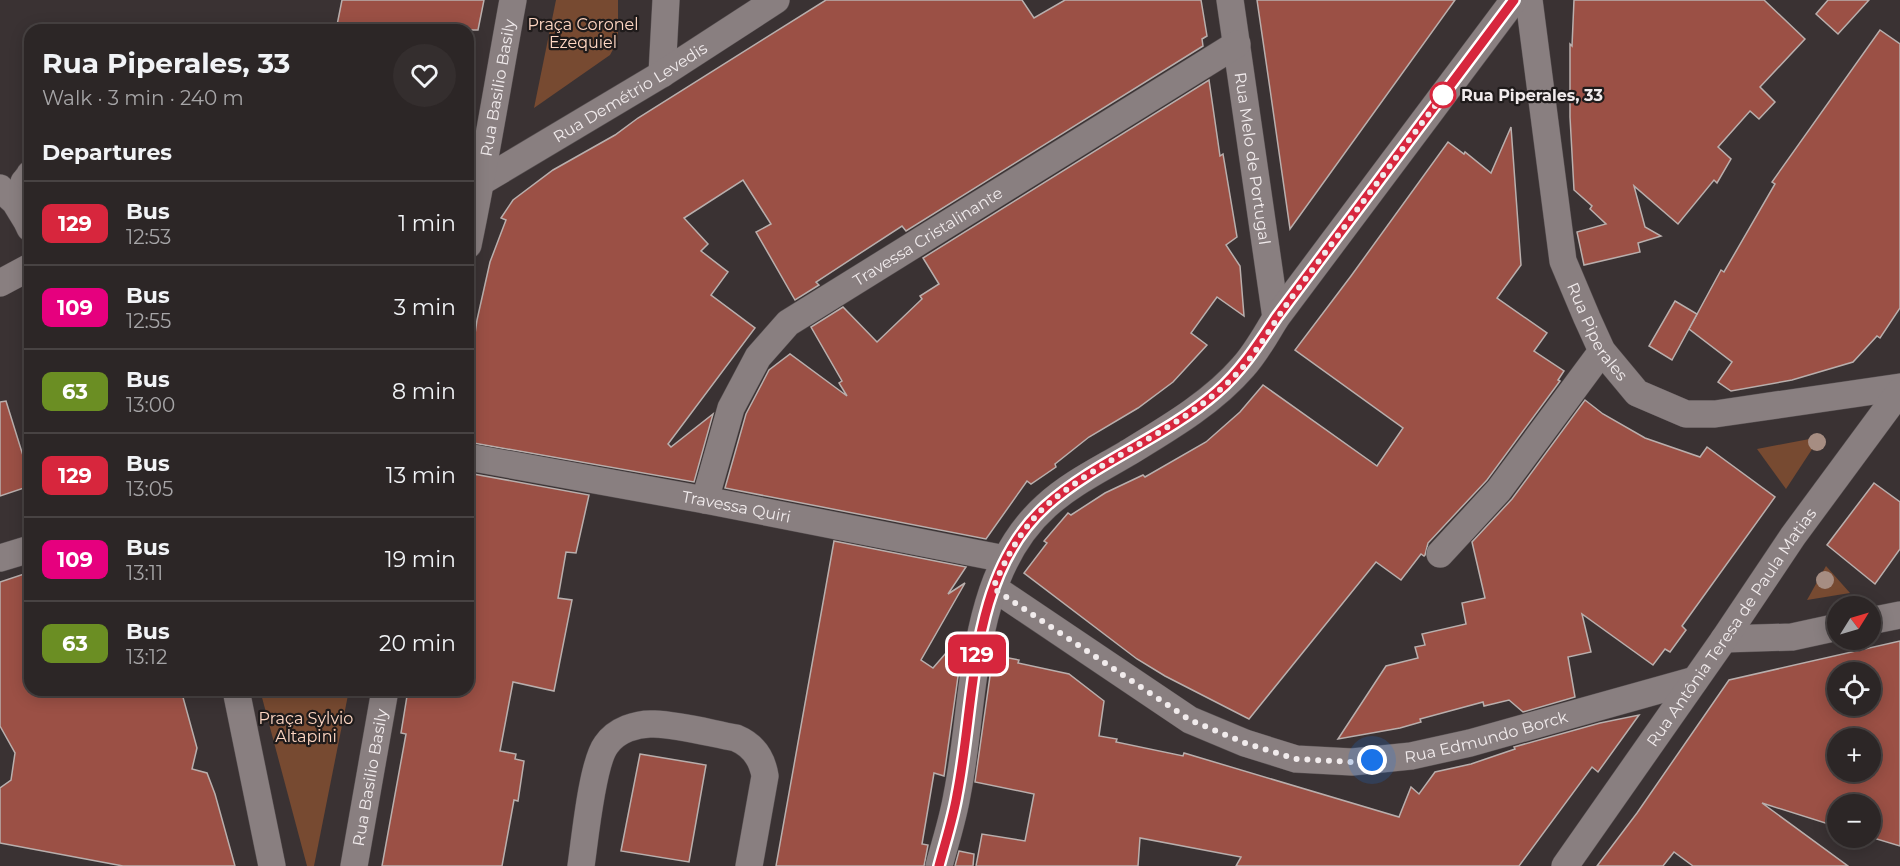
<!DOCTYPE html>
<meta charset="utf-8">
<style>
body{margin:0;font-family:Montserrat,sans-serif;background:#342e2e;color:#f1f3f6;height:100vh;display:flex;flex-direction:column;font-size:22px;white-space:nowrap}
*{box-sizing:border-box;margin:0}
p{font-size:20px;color:#a6a5a7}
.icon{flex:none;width:33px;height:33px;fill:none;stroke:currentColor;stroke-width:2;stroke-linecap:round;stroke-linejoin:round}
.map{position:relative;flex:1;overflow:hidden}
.drawer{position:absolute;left:24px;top:24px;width:450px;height:672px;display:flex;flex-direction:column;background:#2c2626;border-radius:18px;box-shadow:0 3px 15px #0003,0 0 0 2px #484343}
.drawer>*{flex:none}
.badge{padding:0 12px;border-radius:9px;font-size:21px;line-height:39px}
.needle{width:39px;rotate:53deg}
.buttons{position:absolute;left:1827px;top:596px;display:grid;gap:12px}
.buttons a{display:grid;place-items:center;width:54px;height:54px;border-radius:50%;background:#2c2626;box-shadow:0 3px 15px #0003,0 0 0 2px #484343;font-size:30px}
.you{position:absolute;width:30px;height:30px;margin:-15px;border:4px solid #fff;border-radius:50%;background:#1a73e8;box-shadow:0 0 0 9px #1a73e833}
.map>.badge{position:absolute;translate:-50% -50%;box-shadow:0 0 0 3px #fff}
h2{padding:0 18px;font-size:22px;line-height:54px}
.round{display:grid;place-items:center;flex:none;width:63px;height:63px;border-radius:32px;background:#342e2e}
.head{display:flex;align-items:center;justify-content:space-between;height:102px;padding:0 18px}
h1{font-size:28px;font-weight:700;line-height:45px}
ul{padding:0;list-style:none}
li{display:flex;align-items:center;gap:18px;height:84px;padding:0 18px;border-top:2px solid #484343}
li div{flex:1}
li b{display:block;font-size:22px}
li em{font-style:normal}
li .badge{min-width:66px;font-weight:700;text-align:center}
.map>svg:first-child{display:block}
.green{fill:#774a31}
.building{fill:#9b5045;stroke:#b9afad;stroke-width:1.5;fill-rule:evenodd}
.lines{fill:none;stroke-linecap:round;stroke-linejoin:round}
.minor-casing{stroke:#575051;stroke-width:28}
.minor{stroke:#897f80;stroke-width:27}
.tree{fill:#a68d82}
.line-casing{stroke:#fff;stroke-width:14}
.line{stroke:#d7263d;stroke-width:9}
.walk{stroke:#f1ebec;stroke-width:6;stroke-dasharray:0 10.8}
.stop-dot{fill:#fff;stroke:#d7263d;stroke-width:3}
.labels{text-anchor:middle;stroke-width:4.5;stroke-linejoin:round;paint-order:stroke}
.park-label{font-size:16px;fill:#ffd7c3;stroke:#1f1b1b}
.street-label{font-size:16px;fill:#f1ebec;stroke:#1f1b1b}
.stop-label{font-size:16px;font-weight:bold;fill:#f1ebec;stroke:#1f1b1b;text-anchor:start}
</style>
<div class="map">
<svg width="1900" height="866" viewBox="0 0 1900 866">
<rect width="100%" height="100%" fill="#3a3233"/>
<g class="green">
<polygon points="556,0 618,0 618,40 610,55 534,108"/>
<polygon points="1820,437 1786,489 1757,449"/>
<polygon points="1826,566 1850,593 1807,600"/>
<polygon points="260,690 349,690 314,866 307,866"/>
</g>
<g class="building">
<polygon points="342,0 484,0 478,30 336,30"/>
<polygon points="826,0 1022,0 1034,18 1065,0 1201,0 1207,36 1202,39 1203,46 906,231 902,226 816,282 819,285 795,300 756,232 771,224 743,180 684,218 708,244 701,251 728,272 711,295 755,328 668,444 671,447 713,414 694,482 468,442 468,383 477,320 490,262 506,220 501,218 513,200 553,170 615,135 638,118"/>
<polygon points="1257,0 1455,0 1290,229 1270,89"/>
<polygon points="1574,0 1764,0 1805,39 1760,87 1775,102 1759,119 1750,111 1718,147 1731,159 1717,183 1714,180 1678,224 1634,186 1645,227 1661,236 1638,243 1640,252 1584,265 1577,232 1606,224 1590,209 1592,206 1574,190 1570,117 1570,44 1572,46"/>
<polygon points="1828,0 1869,0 1838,34 1816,14"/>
<polygon points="1880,30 1900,44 1900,308 1880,338 1877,336 1853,362 1792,380 1731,391 1718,382 1732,362 1689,329 1721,270 1724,272 1775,184 1772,182"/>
<polygon points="1209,80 1220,156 1223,154 1237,237 1226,245 1240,266 1244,316 1217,297 1191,333 1207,345 1173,382 1138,408 1089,437 1055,464 1056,467 1031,484 1027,481 986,539 725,488 746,414 769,370 790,354 847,396 839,383 842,381 811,327 843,307 877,342 922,299 920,296 939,284 923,258"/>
<polygon points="1511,127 1521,265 1497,298 1547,333 1534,351 1564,371 1558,380 1560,381 1487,480 1428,543 1425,555 1424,556 1421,554 1401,580 1376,562 1249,719 1165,676 1137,659 1024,573 1047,543 1044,541 1068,513 1071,515 1105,493 1143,475 1145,477 1206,442 1240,412 1263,385 1377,466 1403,428 1295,350 1351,276 1448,142 1464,154 1465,152 1491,173"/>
<polygon points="1675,301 1697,314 1672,360 1649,346"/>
<polygon points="1585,400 1603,414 1645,438 1700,457 1707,447 1775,497 1682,626 1686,630 1670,652 1665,649 1653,665 1582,614 1591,652 1568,657 1575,697 1523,712 1509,700 1484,706 1483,702 1420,719 1421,722 1400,728 1338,739 1386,666 1418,658 1415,647 1425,645 1422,634 1466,624 1462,603 1485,598 1472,542 1512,499"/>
<polygon points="6,401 30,478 30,486 0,496 0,402"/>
<polygon points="468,473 589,495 576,553 566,552 558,598 572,600 554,691 513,682 500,751 516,754 515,759 524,761 518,801 514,800 502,866 382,866 406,734 401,733 408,690 468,690"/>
<polygon points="1874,483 1900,502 1900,549 1875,584 1827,545"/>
<polygon points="834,541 966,567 948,594 965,583 921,660 933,668 952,646 962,648 944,776 934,773 922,844 928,845 924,866 776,866"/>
<polygon points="30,572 30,690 181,690 197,748 192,769 207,773 215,794 235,866 123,866 0,843 0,788 11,780 15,753 0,726 0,582"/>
<path d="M1900,641V846L1870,837V804H1838V827L1762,803L1848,866H1693L1674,852L1663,866H1597L1637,813L1729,680ZM1838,672H1870V705H1838ZM1838,738H1870V771H1838Z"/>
<polygon points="993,655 1019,660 1018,663 1069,674 1104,701 1099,736 1117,739 1116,742 1183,756 1184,753 1399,817 1411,787 1419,794 1435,772 1471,764 1515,749 1514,747 1600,723 1639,715 1598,772 1592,767 1519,866 1236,866 1241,857 1140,838 1138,866 976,866 982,834 1025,841 1034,794 975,782"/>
<polygon points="640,754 706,765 689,862 621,851"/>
<polygon points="959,851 974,854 973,866 955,866"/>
</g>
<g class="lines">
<g class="minor-casing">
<g id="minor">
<path id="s1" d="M1230,0L1276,318"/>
<path id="s2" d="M1529,0L1563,261L1587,318L1602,351L1637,393L1686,414H1715L1900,387"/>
<polyline points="662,74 666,0"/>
<path d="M30,174C30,175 24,182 24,182C20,194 24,217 30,228"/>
<path id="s3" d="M481,182L662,74L776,0"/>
<polyline points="0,188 15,202 26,220"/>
<path id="s4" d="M468,245C485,164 498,82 513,0"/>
<polyline points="0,283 30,267"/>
<path id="s5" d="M468,457L705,500L1005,559"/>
<path id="s6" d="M705,500L731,408L758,357L788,323L1237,44"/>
<polyline points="1440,554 1499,490 1602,351"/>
<polyline points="0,558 30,549"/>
<path id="s7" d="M994,588L1190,720L1245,743L1296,759L1352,762L1411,756L1470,743L1695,680"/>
<polyline points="1870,621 1900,615"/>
<polyline points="1724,639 1792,637 1838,627"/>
<polyline points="236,690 272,866"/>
<path id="s8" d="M354,866L385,690"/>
<path d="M581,866C585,839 592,764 606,745C616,730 637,723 654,724C681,725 709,733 736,738C753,745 762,758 765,776L749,866"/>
<path d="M939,866C945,843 953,819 957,795C976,700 968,576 1046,506C1070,484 1099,470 1126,454C1167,429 1212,403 1243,367C1256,353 1266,334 1276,318L1514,0"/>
<path id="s9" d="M1565,866L1724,639L1793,536L1900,391"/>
</g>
</g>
<use href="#minor" class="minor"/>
</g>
<g class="tree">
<circle cx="1817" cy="442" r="9"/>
<circle cx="1825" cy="580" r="9"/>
</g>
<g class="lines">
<g class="line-casing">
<path id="line" d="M939,866C945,843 953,819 957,795C976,700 968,576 1046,506C1096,461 1166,437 1217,392C1241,371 1258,345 1276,318L1514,0"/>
</g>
<use href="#line" class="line"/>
<path class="walk" d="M1372,760L1352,762L1296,759L1245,743L1190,720L993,588C1006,558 1022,527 1047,505C1107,453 1189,428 1243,367C1261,346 1275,320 1292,297C1343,229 1393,161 1444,94L1443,95"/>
</g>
<circle class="stop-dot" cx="1443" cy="95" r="12"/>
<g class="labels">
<g class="park-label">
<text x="583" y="30">Praça Coronel<tspan x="583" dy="18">Ezequiel</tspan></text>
<text x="306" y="724">Praça Sylvio<tspan x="306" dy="18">Altapini</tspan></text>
</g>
<g class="street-label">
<text dy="6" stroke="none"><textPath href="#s4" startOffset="160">Rua Basilio Basily</textPath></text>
<text dy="6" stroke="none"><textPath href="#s3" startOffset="174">Rua Demétrio Levedis</textPath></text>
<text dy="6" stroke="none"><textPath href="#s1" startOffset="160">Rua Melo de Portugal</textPath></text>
<text dy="6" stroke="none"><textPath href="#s6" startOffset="363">Travessa Cristalinante</textPath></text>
<text dy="6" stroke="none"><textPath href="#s2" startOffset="342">Rua Piperales</textPath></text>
<text dy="6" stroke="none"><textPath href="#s5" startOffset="273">Travessa Quiri</textPath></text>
<text dy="6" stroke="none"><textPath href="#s9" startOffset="291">Rua Antônia Teresa de Paula Matias</textPath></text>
<text dy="6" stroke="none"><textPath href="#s7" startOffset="542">Rua Edmundo Borck</textPath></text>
<text dy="6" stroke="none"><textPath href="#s8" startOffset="90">Rua Basilio Basily</textPath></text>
</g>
<g class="stop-label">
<text x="1461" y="101">Rua Piperales, 33</text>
</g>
</g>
</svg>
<div class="buttons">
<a><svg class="needle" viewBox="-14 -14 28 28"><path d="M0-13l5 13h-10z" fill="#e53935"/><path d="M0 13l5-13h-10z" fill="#a6a5a7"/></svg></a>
<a><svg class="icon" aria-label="locate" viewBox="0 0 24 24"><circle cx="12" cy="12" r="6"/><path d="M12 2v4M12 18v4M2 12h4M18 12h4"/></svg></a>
<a>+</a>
<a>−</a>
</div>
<div class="you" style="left:1372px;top:760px"></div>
<b class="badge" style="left:977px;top:654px;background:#d7263d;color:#fff">129</b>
<section class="drawer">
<div class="head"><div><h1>Rua Piperales, 33</h1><p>Walk · 3 min · 240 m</p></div><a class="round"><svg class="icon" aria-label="heart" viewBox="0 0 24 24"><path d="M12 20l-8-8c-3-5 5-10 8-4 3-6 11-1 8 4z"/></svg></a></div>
<h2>Departures</h2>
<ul>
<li><span class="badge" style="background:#d7263d;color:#fff">129</span><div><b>Bus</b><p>12:53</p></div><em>1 min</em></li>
<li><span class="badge" style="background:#e6007e;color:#fff">109</span><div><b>Bus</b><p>12:55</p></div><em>3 min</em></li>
<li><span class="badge" style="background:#6b8e23;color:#fff">63</span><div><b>Bus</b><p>13:00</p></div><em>8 min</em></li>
<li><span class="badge" style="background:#d7263d;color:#fff">129</span><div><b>Bus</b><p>13:05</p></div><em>13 min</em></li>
<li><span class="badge" style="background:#e6007e;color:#fff">109</span><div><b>Bus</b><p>13:11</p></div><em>19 min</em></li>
<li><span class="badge" style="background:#6b8e23;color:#fff">63</span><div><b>Bus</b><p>13:12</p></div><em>20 min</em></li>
</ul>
</section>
</div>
